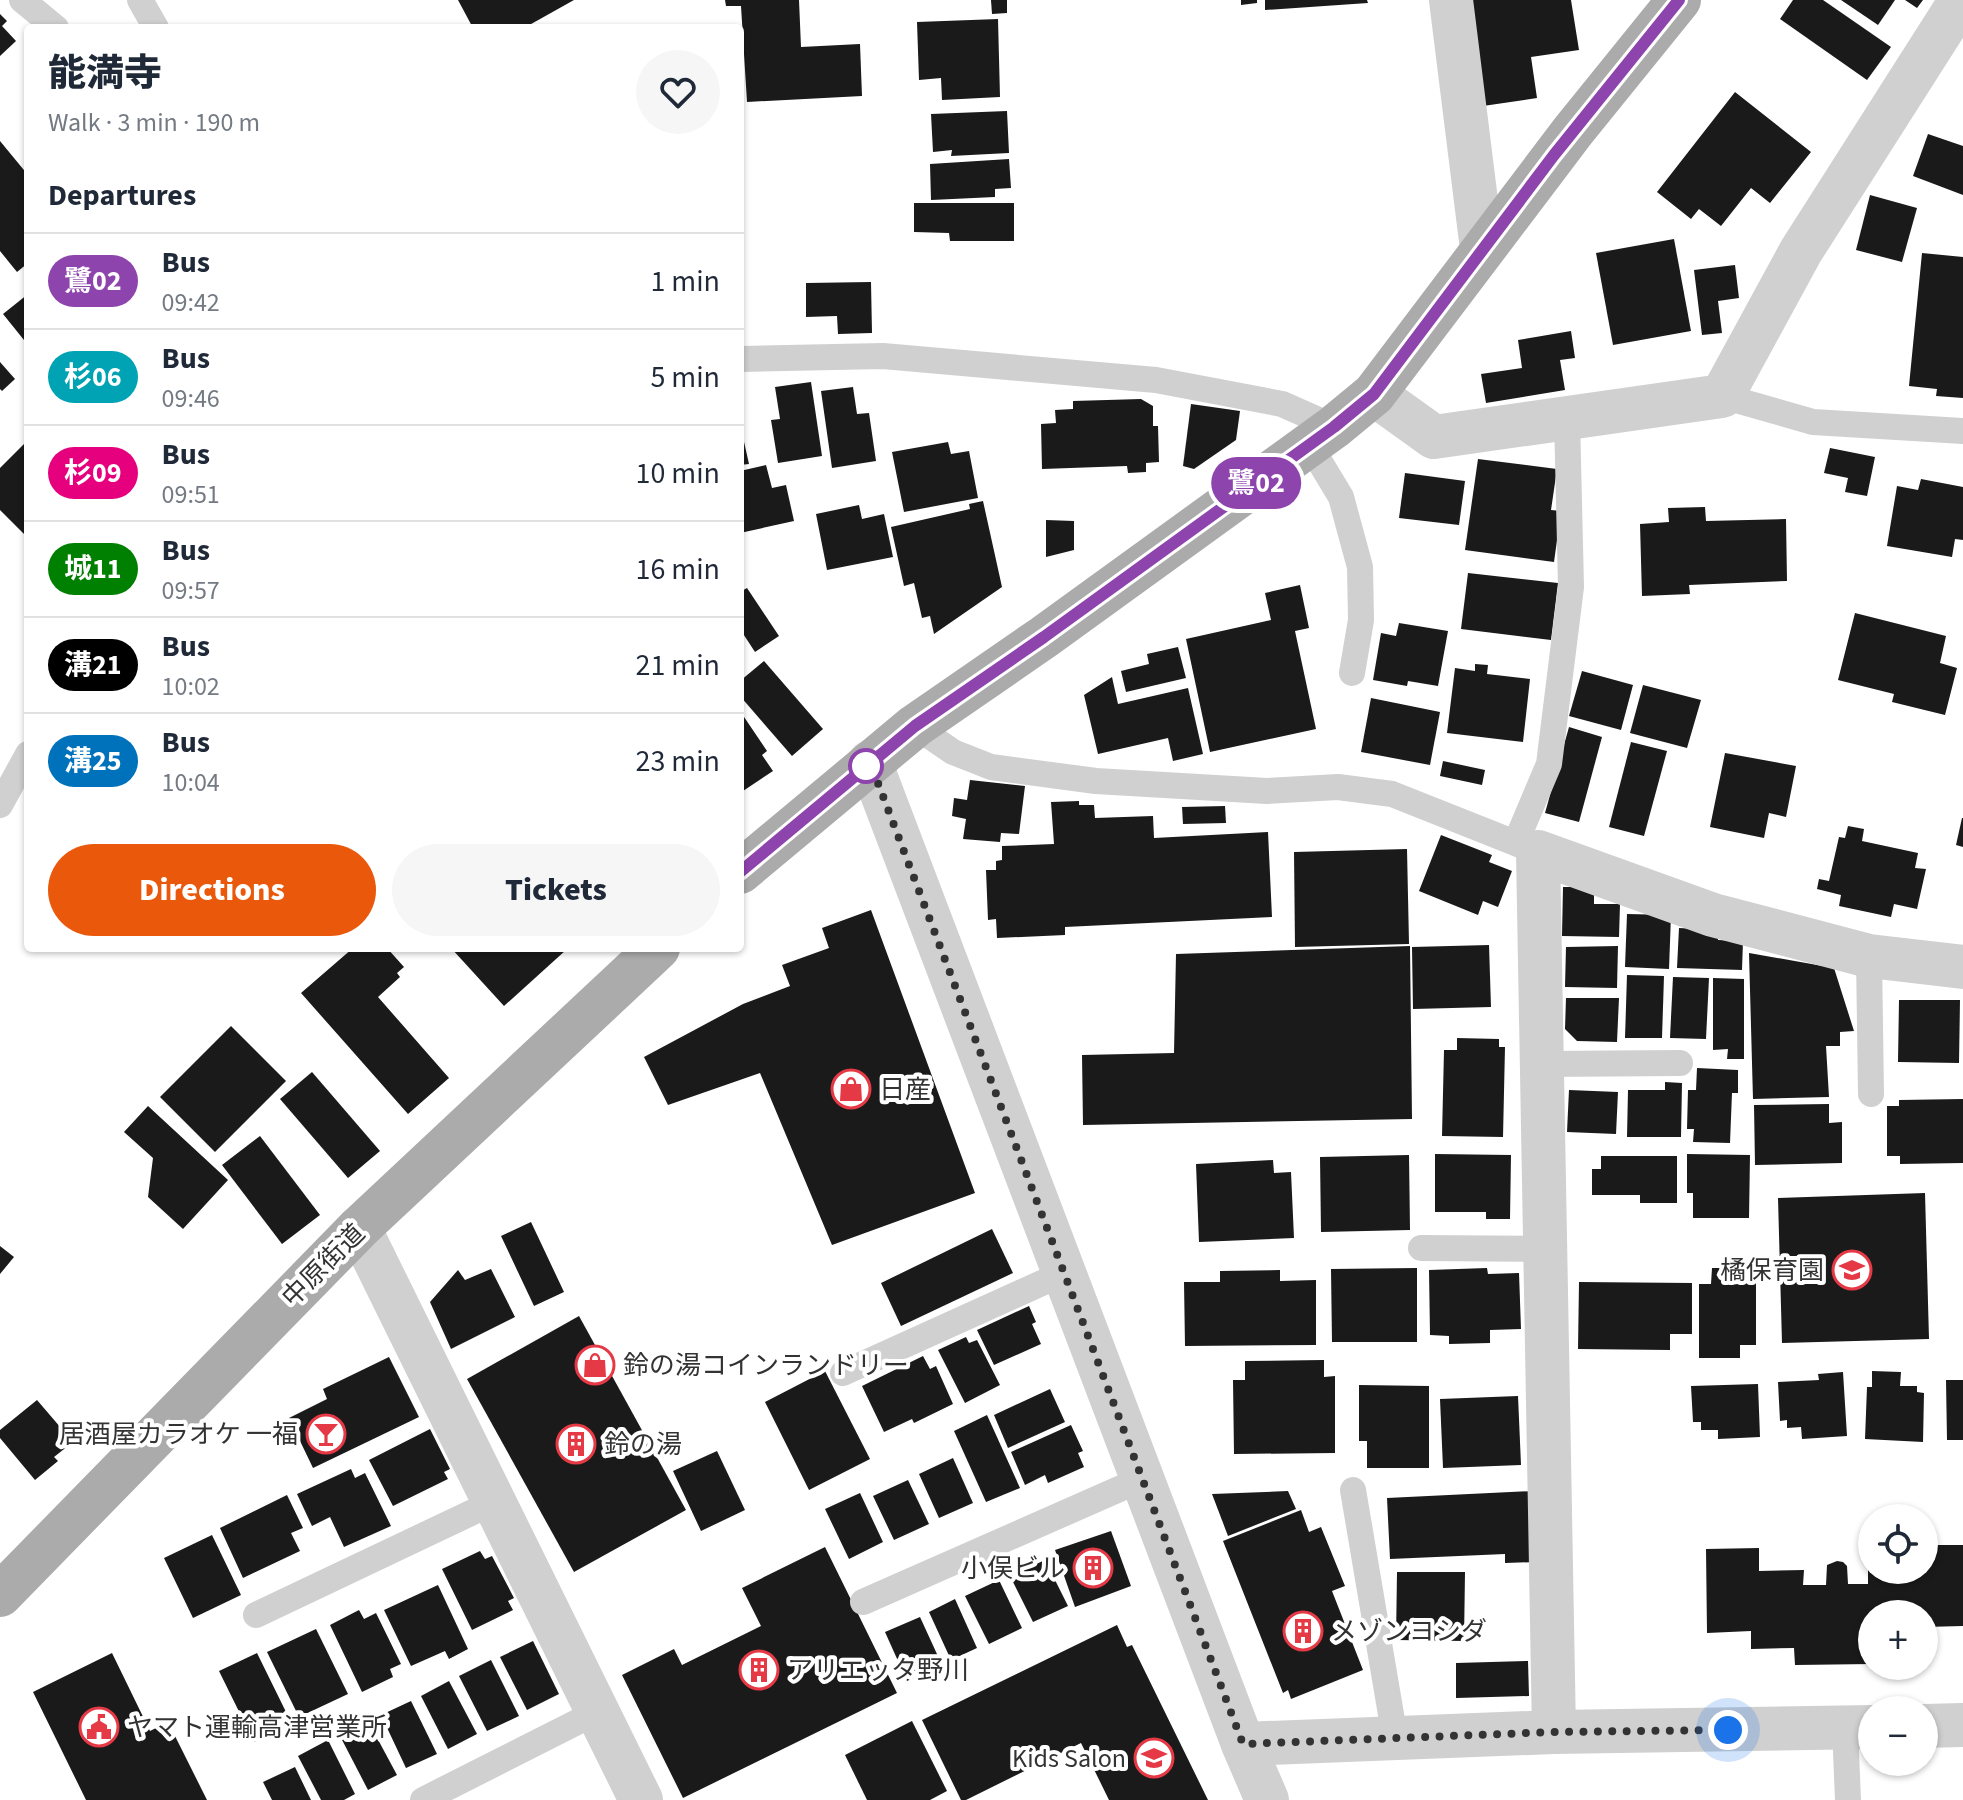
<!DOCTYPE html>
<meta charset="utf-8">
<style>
body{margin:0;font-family:"Source Sans 3","Noto Sans JP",sans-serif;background:#f6f6f7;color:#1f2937;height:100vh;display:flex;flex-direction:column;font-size:30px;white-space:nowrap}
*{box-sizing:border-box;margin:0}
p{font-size:26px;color:#747a83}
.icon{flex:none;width:44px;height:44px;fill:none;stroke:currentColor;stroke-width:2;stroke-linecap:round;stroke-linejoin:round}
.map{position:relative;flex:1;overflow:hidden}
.sheet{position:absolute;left:24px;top:24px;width:720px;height:928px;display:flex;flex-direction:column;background:#fff;border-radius:8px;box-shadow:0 2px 6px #0004}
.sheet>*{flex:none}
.badge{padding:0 16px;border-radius:26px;font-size:28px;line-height:52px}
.buttons{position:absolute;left:1858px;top:1504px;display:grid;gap:16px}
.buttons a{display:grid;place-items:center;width:80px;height:80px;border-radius:50%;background:#fff;box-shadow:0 2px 6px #0004;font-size:40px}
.you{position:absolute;width:40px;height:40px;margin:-20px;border:6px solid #fff;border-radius:50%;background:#1a73e8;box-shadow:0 0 0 12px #1a73e833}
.map>.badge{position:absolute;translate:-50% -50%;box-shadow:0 0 0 4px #fff}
h2{padding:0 24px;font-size:30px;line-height:72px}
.round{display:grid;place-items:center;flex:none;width:84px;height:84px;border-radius:42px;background:#f6f6f7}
.headline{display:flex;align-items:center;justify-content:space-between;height:136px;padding:0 24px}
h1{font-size:38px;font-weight:800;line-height:60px}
.primary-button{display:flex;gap:16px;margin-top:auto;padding:16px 24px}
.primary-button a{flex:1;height:92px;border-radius:48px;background:#ea580c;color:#fff;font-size:32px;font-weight:800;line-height:92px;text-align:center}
.primary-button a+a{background:#f6f6f7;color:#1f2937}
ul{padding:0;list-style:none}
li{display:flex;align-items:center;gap:24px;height:96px;padding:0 24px;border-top:2px solid #e0e1e3}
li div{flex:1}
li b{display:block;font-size:30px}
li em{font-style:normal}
li .badge{min-width:88px;font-weight:700;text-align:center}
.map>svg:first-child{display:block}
.building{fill:#1a1a1a}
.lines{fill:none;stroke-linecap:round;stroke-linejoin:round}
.lane{stroke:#d0d0d0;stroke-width:26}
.street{stroke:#d0d0d0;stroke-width:44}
.primary{stroke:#ababab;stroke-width:44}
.line-casing{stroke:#fff;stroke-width:18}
.line{stroke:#8e44ad;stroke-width:12}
.walk{stroke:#333;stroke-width:8;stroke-dasharray:0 14.4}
.stop-dot{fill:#fff;stroke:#8e44ad;stroke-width:4}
.labels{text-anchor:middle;stroke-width:8;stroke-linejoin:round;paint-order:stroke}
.poi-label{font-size:26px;fill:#333;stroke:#fff;text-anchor:start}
.street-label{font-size:26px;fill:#333;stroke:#fff}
</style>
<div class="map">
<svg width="1963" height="1800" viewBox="0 0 1963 1800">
<rect width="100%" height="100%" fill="#fff"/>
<g class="building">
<polygon points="458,0 574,0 524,28 473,28"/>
<polygon points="725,0 799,0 801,47 860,44 862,96 747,102 741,6 726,6"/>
<polygon points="991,0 1007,0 1007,13 992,14"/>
<polygon points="1241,0 1257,0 1257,3 1241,5"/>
<polygon points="1265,0 1367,0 1368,3 1265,10"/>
<polygon points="1467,0 1571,0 1579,50 1531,57 1537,98 1483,106"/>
<polygon points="1793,0 1823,0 1891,47 1867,80 1780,19"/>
<polygon points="1841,0 1895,0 1878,25"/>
<polygon points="1905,0 1923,0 1917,8"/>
<polygon points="0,14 7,21 2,26 16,41 0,56"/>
<polygon points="998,19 1000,97 942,100 941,78 919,80 917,22"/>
<polygon points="1735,92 1811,152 1770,203 1751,188 1721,226 1699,209 1691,219 1657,192"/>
<polygon points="1007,111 1009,153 951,156 952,150 933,152 931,114"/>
<polygon points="1928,134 1963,146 1963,195 1913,176"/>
<polygon points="0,141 28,175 28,263 17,272 0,251"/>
<polygon points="1009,159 1011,188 995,189 995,197 931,200 930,164"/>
<polygon points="1870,195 1917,208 1902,262 1856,250"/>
<polygon points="914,203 1014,203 1014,241 950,241 949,233 914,232"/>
<polygon points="1674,239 1691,331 1613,345 1596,253"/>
<polygon points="1922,253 1963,257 1963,398 1936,396 1937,389 1909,386"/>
<polygon points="1735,265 1739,298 1718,301 1722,333 1702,335 1694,270"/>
<polygon points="871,282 872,333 838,334 837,316 806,317 806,283"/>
<polygon points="28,294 28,345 3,314"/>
<polygon points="1571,331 1575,358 1560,360 1565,390 1486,403 1481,374 1522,368 1518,340"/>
<polygon points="0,362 15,379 2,391 0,389"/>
<polygon points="811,382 822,456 778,463 771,420 780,419 775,387"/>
<polygon points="853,387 857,414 869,413 876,461 832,468 821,391"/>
<polygon points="1141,399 1153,406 1153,426 1158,426 1159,462 1146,463 1146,472 1128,473 1127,466 1042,469 1041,424 1056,423 1055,410 1073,409 1073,401"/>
<polygon points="1191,404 1240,411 1236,440 1194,469 1183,466"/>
<polygon points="740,424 749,464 740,465"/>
<polygon points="28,440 28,538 0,510 0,468"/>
<polygon points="948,442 951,454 969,451 978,498 904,512 892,452"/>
<polygon points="1830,448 1875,457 1867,496 1845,492 1848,478 1824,473"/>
<polygon points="1478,459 1557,469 1551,510 1561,511 1554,562 1465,550"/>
<polygon points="766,465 772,488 786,485 794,521 740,533 740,471"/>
<polygon points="1405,473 1465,481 1459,525 1399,518"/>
<polygon points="1921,479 1963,487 1963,540 1955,539 1952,557 1887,546 1897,486 1918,490"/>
<polygon points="983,501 1002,587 934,634 930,616 922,618 914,583 904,586 891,527 970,509 969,504"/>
<polygon points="859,505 862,519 884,514 893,557 827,570 816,514"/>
<polygon points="1705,507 1706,521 1786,519 1787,581 1689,585 1690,594 1642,596 1640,524 1669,522 1668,508"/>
<polygon points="1046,520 1074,521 1074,550 1046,557"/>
<polygon points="1468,573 1558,583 1551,640 1461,629"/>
<polygon points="1300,585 1309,628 1295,631 1316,729 1210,752 1186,639 1271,620 1265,593"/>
<polygon points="747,588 779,636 755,652 740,629 740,592"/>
<polygon points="1855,613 1946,636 1940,663 1957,668 1945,715 1892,702 1894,694 1838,680"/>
<polygon points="1399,623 1448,631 1438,686 1408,681 1407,686 1373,680 1381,633 1396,636"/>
<polygon points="1178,647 1186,678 1126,692 1121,671 1149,664 1147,654"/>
<polygon points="764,661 823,729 792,756 740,696 740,681"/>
<polygon points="1475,664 1488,665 1487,674 1530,679 1523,742 1447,733 1455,668 1475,671"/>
<polygon points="1582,671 1633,685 1621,730 1569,716"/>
<polygon points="1112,677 1118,704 1188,688 1203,754 1173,761 1168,738 1098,754 1084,695"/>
<polygon points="1643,685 1701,700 1687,748 1630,733"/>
<polygon points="1371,698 1440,712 1430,765 1361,752"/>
<polygon points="740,711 767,751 762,755 773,771 740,793"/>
<polygon points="1569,727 1602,737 1579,822 1545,813"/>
<polygon points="1631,742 1667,751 1644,836 1609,827"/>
<polygon points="1725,753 1796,766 1786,817 1769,813 1764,838 1710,827"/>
<polygon points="1443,761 1485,770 1482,785 1440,776"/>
<polygon points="970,780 1025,786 1019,834 1001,833 1000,842 963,839 966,819 952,816 954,798 967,800"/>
<polygon points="1079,801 1079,805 1094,805 1095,818 1153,816 1154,838 1268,832 1272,917 1065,927 1065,935 997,938 996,919 988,920 986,870 996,870 996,861 1002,860 1002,846 1054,844 1051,802"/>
<polygon points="1225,806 1226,823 1183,824 1182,807"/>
<polygon points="1962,818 1963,818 1963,847 1956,845"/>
<polygon points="1848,826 1864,829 1862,841 1918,853 1915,868 1926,869 1917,909 1894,904 1891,917 1839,906 1841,895 1817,889 1819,879 1829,881 1839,837 1845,838"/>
<polygon points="1441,835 1492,855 1489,862 1512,871 1498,907 1483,901 1478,915 1419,891"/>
<polygon points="1407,849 1409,944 1295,947 1294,852"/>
<polygon points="1563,887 1576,887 1594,895 1594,904 1620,904 1619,937 1562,936"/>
<polygon points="871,910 975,1193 832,1245 760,1073 668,1105 644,1057 743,1004 790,986 782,965 829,948 822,928"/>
<polygon points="1627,914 1671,915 1669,969 1625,967"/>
<polygon points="1679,928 1719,930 1718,940 1743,941 1742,970 1677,968"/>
<polygon points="1489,945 1491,1007 1413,1009 1412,947"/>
<polygon points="1410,946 1412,1119 1083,1125 1082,1055 1174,1053 1176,954"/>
<polygon points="1618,946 1617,988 1565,987 1566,947"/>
<polygon points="353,948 387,948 404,967 397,973 400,977 378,997 449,1078 408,1114 301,993"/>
<polygon points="451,948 564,948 566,950 504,1006"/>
<polygon points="1749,953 1834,968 1854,1031 1840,1032 1840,1046 1826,1046 1829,1097 1753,1099"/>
<polygon points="1627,975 1664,976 1662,1038 1625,1038"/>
<polygon points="1673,977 1709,978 1706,1039 1670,1038"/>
<polygon points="1713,978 1744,979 1744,1059 1727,1059 1728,1049 1713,1050"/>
<polygon points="1566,998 1619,998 1617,1042 1577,1041 1565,1029"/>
<polygon points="1899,1000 1960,1000 1959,1063 1898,1062"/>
<polygon points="231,1026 286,1081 215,1152 160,1097"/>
<polygon points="1457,1038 1499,1039 1499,1047 1505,1047 1503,1137 1442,1136 1444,1050 1457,1050"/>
<polygon points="1697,1068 1738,1070 1738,1093 1732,1093 1730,1143 1693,1142 1694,1129 1687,1129 1688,1090 1696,1090"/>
<polygon points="312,1072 380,1151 348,1178 280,1099"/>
<polygon points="1665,1082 1682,1083 1681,1137 1627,1137 1628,1090 1665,1090"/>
<polygon points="1569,1090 1618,1092 1616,1134 1567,1132"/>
<polygon points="1963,1099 1963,1163 1900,1164 1900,1156 1887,1156 1887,1106 1899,1106 1899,1100"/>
<polygon points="1829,1104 1829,1123 1842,1122 1842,1163 1755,1165 1754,1105"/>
<polygon points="148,1106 228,1180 183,1229 148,1197 153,1158 124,1132"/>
<polygon points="260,1136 320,1215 282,1244 222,1165"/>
<polygon points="1435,1154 1511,1155 1510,1219 1486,1219 1486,1212 1435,1212"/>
<polygon points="1687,1154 1750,1155 1749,1218 1693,1218 1693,1193 1687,1193"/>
<polygon points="1409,1155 1410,1230 1321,1232 1320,1157"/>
<polygon points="1601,1156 1677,1156 1677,1203 1640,1203 1640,1195 1592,1195 1592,1169 1601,1169"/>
<polygon points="1273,1160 1274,1173 1291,1172 1294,1238 1199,1242 1196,1164"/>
<polygon points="1925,1193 1929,1339 1782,1343 1778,1198"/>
<polygon points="531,1222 564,1292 534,1306 501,1236"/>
<polygon points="992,1229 1013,1273 901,1326 881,1283"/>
<polygon points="0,1246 14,1257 0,1274"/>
<polygon points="1417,1268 1417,1342 1332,1342 1331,1269"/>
<polygon points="1487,1268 1488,1274 1519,1273 1521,1329 1490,1330 1490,1343 1449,1344 1449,1336 1430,1335 1429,1270"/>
<polygon points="1712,1268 1756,1268 1756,1345 1740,1345 1740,1358 1699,1358 1699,1284 1711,1284"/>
<polygon points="491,1269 515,1317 451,1349 430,1302 458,1270 465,1280"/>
<polygon points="1280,1270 1280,1281 1316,1280 1316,1345 1185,1346 1184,1282 1220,1282 1220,1271"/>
<polygon points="1579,1282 1692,1283 1692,1334 1670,1334 1670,1350 1578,1349"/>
<polygon points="1029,1306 1036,1322 1032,1324 1041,1344 994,1365 977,1330"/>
<polygon points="579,1316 686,1510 574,1572 467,1379"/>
<polygon points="966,1337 969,1343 977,1340 1000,1385 965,1403 938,1350"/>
<polygon points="923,1356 930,1369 936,1366 953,1404 914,1423 912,1419 884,1432 862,1386"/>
<polygon points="389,1357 419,1417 313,1468 289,1418 327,1399 323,1389"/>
<polygon points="1324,1360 1324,1377 1335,1376 1335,1453 1234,1454 1233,1380 1245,1380 1245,1361"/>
<polygon points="825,1371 870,1459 809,1490 765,1402"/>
<polygon points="1872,1371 1901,1372 1900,1386 1917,1386 1917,1392 1924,1393 1923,1442 1865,1439 1867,1387 1872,1387"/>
<polygon points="1843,1372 1847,1436 1802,1439 1801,1427 1787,1428 1787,1420 1780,1421 1778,1382 1819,1380 1818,1374"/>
<polygon points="1946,1380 1963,1380 1963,1440 1947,1440"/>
<polygon points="1758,1384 1760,1437 1718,1439 1718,1430 1701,1430 1701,1422 1693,1422 1691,1386"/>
<polygon points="1359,1385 1429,1386 1429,1468 1367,1468 1367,1441 1359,1441"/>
<polygon points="1050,1389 1065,1422 1008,1448 994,1415"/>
<polygon points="1518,1396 1521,1465 1443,1468 1440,1399"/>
<polygon points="37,1400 73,1442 54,1457 58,1461 35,1480 0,1438 0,1430"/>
<polygon points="987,1415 1020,1488 986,1502 954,1431"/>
<polygon points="1071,1425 1083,1451 1078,1453 1084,1467 1048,1483 1045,1475 1025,1485 1011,1452"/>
<polygon points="430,1429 450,1469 444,1472 448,1479 393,1506 369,1460"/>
<polygon points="717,1451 745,1510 701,1531 673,1471"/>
<polygon points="953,1458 973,1503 939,1518 919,1474"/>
<polygon points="351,1469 355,1478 365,1473 391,1526 344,1547 330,1517 312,1526 297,1494"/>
<polygon points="908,1480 929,1524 894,1540 873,1496"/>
<polygon points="1288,1491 1296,1509 1228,1536 1212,1494"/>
<polygon points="1532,1491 1536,1562 1505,1563 1505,1554 1390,1559 1387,1498"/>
<polygon points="860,1493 883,1542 849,1559 825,1509"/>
<polygon points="287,1495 303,1528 291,1533 300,1551 243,1578 220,1528"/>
<polygon points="1301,1510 1309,1532 1321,1527 1345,1586 1332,1591 1363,1670 1291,1699 1288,1690 1283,1693 1223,1541"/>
<polygon points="1111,1531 1131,1586 1075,1607 1055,1550"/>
<polygon points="212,1535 241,1595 193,1618 164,1558"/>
<polygon points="1924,1545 1963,1545 1963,1626 1924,1627 1924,1614 1872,1614 1872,1664 1795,1665 1794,1648 1751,1649 1751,1631 1707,1633 1706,1549 1759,1548 1759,1571 1804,1570 1803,1585 1826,1585 1827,1565 1837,1561 1843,1562 1847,1566 1848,1584 1868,1584 1868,1569 1924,1570"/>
<polygon points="825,1547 897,1693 683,1798 622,1675 674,1649 682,1665 761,1626 742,1588"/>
<polygon points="480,1551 485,1559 492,1556 514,1598 508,1601 513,1610 472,1630 442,1569"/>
<polygon points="1045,1560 1068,1606 1033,1622 1010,1576"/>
<polygon points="1397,1572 1465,1572 1464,1641 1396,1640"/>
<polygon points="999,1580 1022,1628 989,1644 965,1596"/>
<polygon points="438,1585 468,1649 449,1659 445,1651 411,1666 384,1610"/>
<polygon points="955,1599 977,1648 951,1660 929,1612"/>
<polygon points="359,1610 364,1619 376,1613 401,1664 390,1669 393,1677 362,1692 330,1625"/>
<polygon points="920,1617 942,1665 907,1681 885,1632"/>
<polygon points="1117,1625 1127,1647 1132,1645 1208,1800 1109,1800 1081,1743 966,1800 961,1800 922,1720"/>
<polygon points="316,1629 348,1694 299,1717 267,1652"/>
<polygon points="533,1641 559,1694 527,1710 500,1657"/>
<polygon points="112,1653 150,1731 168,1722 207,1800 86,1800 33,1692"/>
<polygon points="257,1653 287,1714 273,1721 277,1732 254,1742 219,1671"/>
<polygon points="491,1660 519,1716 487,1731 459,1676"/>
<polygon points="1528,1661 1529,1696 1456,1698 1456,1663"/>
<polygon points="449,1681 477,1734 448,1749 421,1696"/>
<polygon points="411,1701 437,1754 406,1768 381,1715"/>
<polygon points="368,1721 397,1775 368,1790 340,1736"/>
<polygon points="912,1721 947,1791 930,1800 867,1800 845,1755"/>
<polygon points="328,1740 355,1794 344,1800 321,1800 298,1756"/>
<polygon points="295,1767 311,1800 272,1800 263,1782"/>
</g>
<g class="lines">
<g class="lane">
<polyline points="22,0 56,28"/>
<polyline points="140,0 156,28"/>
<polyline points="740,359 883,356 1156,380 1282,404 1334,427"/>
<polyline points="1722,396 1813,422 1963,431"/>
<polyline points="1309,444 1341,497 1360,567 1361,620 1352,673"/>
<polyline points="915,726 953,752 991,767 1096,781 1267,791 1338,787 1392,794 1538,852"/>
<polyline points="0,805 28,754"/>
<polyline points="1516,842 1549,764 1571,587 1567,418"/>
<polyline points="1869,956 1871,1094"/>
<polyline points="1543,1064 1680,1063"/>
<polyline points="1421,1248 1546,1249"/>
<polyline points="843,1373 1064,1273"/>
<polyline points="1353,1490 1395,1738"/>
<polyline points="863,1602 1142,1479"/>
<polyline points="256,1615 494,1502"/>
<polyline points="1845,1728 1848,1800"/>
<polyline points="423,1800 597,1712"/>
</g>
<g class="street">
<polyline points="1451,0 1482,249"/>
<polyline points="1374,394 1434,437 1722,396 1801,251 1961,0"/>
<polyline points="870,762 1243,1744 1267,1800"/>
<polyline points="359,1228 641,1800"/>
<polyline points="1924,1726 1963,1725"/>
<polyline points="1554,1732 1538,852 1713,915 1869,956 1963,967"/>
<polyline points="1243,1744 1554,1732 1872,1727"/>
</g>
<g class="primary">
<polyline points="740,872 915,726 1044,637 1334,427 1374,394 1573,131 1679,0"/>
<polyline points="0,1595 359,1228 658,948"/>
</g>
</g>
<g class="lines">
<g class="line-casing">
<polyline id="line" points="740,872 915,726 1044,637 1334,427 1374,394 1554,155 1679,0"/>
</g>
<use href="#line" class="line"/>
<polyline class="walk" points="866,766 870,762 1243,1744 1554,1732 1728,1730"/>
</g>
<defs>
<g id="shop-ring" transform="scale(2)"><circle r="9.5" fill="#fff" stroke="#e63946" stroke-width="1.5"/><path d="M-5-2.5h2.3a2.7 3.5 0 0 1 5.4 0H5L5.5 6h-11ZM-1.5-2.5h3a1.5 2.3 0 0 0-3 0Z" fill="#e63946"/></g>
<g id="school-ring" transform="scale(2)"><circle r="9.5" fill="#fff" stroke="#e63946" stroke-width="1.5"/><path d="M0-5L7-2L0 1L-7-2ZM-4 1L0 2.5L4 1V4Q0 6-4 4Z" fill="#e63946"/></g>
<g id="bar-ring" transform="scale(2)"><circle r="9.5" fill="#fff" stroke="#e63946" stroke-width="1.5"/><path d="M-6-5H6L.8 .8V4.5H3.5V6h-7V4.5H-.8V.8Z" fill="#e63946"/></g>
<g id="building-ring" transform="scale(2)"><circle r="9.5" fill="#fff" stroke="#e63946" stroke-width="1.5"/><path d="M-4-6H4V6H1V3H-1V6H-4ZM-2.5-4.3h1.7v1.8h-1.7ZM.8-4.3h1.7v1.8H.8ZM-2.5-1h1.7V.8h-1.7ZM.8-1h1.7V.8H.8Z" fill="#e63946"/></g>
<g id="civic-ring" transform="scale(2)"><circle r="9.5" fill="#fff" stroke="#e63946" stroke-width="1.5"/><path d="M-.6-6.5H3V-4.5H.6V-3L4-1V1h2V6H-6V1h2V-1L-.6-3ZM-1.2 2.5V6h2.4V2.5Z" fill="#e63946"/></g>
</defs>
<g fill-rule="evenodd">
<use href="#shop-ring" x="851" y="1089"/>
<use href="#school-ring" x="1852" y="1270"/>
<use href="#shop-ring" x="595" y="1365"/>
<use href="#bar-ring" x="326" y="1434"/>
<use href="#building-ring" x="576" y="1444"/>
<use href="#building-ring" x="1093" y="1568"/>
<use href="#building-ring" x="1303" y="1631"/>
<use href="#building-ring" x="759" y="1670"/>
<use href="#civic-ring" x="99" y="1727"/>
<use href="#school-ring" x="1154" y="1758"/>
</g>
<circle class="stop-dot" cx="866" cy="766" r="16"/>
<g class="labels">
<g class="poi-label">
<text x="879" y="1098">日産</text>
<text x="1824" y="1279" text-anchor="end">橘保育園</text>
<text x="623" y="1374">鈴の湯コインランドリー</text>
<text x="298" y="1443" text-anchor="end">居酒屋カラオケ 一福</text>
<text x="604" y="1453">鈴の湯</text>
<text x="1065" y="1577" text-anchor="end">小俣ビル</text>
<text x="1331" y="1640">メゾンヨシダ</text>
<text x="787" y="1679">アリエッタ野川</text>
<text x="127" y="1736">ヤマト運輸高津営業所</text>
<text x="1126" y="1767" text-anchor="end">Kids Salon</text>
</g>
<g class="street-label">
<text transform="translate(323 1265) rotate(-45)" y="9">中原街道</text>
</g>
</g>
</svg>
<div class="buttons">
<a><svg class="icon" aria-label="locate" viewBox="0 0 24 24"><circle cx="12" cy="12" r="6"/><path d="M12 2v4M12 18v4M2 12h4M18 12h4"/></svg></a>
<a>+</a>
<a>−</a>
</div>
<div class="you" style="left:1728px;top:1730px"></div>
<b class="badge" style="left:1256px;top:483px;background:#8e44ad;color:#fff">鷺02</b>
<section class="sheet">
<div class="headline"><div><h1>能満寺</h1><p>Walk · 3 min · 190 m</p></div><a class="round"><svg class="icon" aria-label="heart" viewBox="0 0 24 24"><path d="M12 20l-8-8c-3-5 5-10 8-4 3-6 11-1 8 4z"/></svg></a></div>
<h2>Departures</h2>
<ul>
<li><span class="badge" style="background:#8e44ad;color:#fff">鷺02</span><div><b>Bus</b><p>09:42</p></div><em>1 min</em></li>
<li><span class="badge" style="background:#00a3b4;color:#fff">杉06</span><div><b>Bus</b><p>09:46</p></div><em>5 min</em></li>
<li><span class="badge" style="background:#e6007e;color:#fff">杉09</span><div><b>Bus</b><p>09:51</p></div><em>10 min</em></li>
<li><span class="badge" style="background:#008000;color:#fff">城11</span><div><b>Bus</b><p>09:57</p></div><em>16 min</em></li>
<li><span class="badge" style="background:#000;color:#fff">溝21</span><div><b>Bus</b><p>10:02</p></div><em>21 min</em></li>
<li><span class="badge" style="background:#0072bc;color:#fff">溝25</span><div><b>Bus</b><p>10:04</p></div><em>23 min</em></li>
</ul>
<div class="primary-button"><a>Directions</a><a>Tickets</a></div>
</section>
</div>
